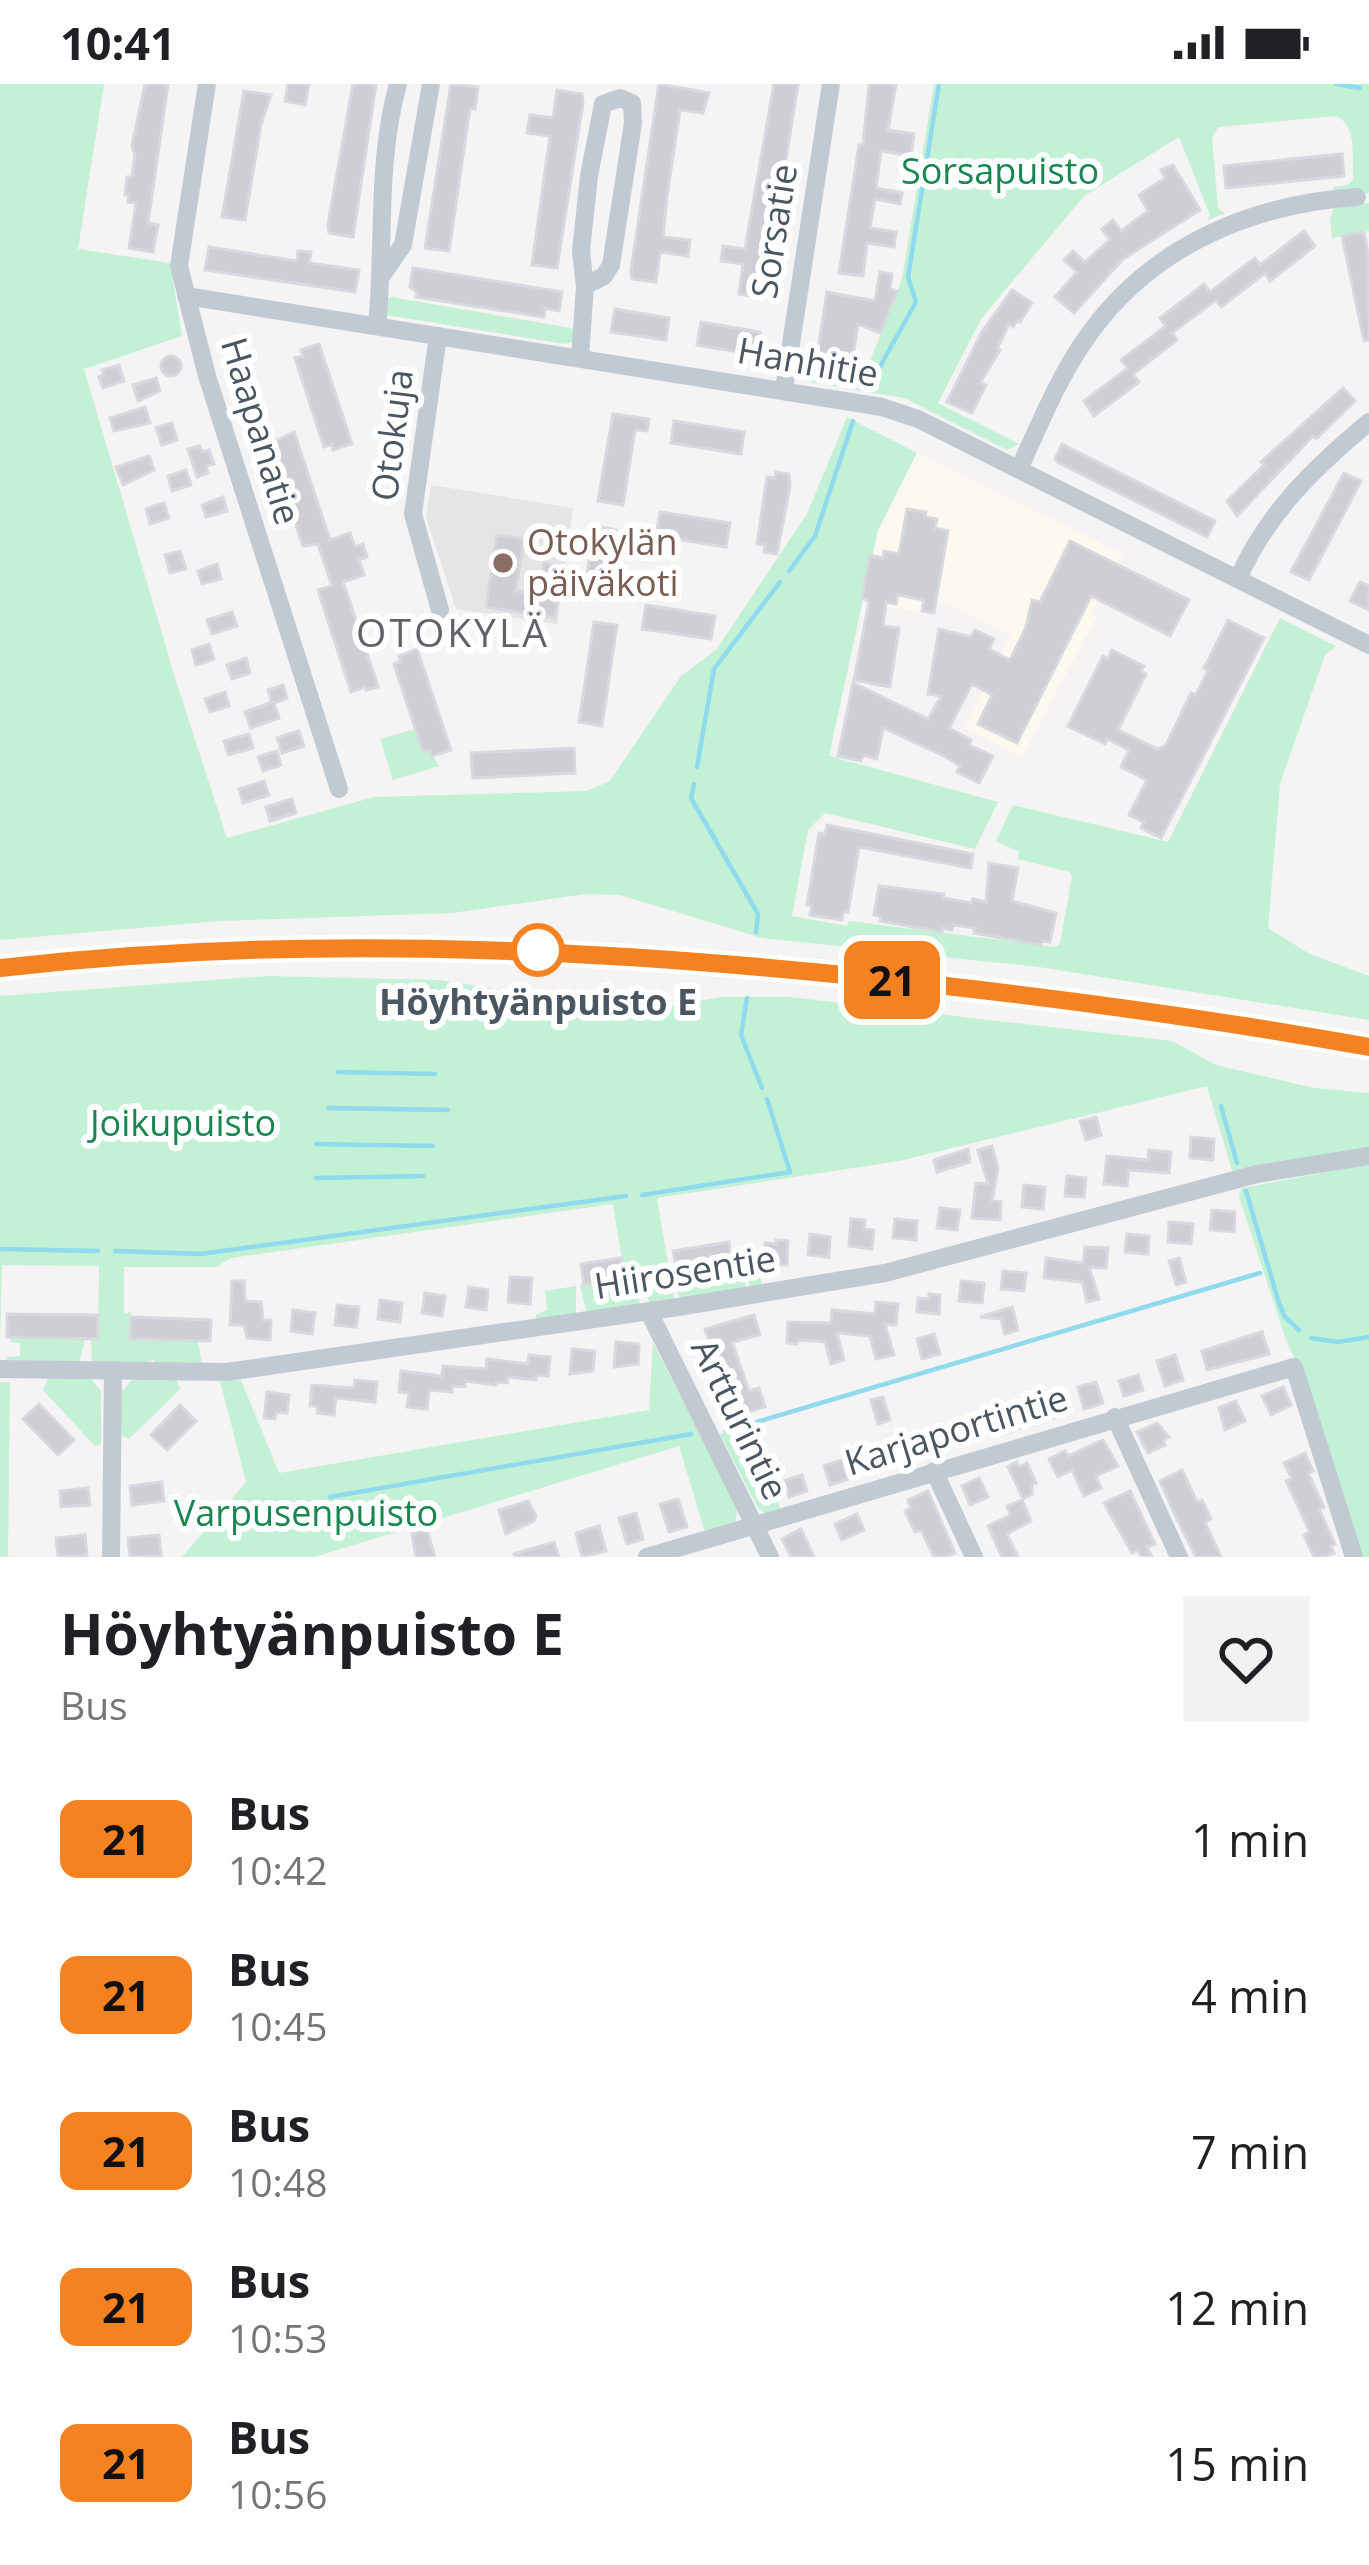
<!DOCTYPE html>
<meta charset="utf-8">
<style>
body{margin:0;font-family:"Open Sans",sans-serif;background:#f2f2f2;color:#202124;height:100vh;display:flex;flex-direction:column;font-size:45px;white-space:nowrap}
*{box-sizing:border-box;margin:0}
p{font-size:39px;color:#757577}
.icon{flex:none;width:66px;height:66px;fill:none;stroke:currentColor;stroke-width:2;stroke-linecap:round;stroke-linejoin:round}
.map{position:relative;height:1473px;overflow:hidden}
.details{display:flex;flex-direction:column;background:#fff;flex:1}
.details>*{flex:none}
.badge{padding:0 24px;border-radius:18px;font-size:42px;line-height:78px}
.map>.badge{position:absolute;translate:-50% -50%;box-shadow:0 0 0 6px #fff}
.round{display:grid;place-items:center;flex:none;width:126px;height:126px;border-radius:0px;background:#f2f2f2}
.headline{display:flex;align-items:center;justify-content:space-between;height:204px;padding:0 60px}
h1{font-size:57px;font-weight:700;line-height:90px}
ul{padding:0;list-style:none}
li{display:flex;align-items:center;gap:36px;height:156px;padding:0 60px}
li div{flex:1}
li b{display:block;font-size:45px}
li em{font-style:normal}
li .badge{min-width:132px;font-weight:700;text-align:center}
.status{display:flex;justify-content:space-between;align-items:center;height:84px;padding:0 60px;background:#fff;direction:ltr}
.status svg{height:33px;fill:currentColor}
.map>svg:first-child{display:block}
.commercial{fill:#fdf9ef}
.education{fill:#e6e4e5}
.green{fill:#c3f1d5}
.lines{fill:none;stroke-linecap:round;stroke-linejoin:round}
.stream{stroke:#90daee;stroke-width:4.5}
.building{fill:#cdcfd5;stroke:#d7d9de;stroke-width:3}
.minor{stroke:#c1cad2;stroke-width:18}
.major{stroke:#b3c2d1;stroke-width:21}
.line-casing{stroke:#fff;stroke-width:27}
.line{stroke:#f58220;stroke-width:18}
.education-dot{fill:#8d6e63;stroke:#fff;stroke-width:4.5}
.stop-dot{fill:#fff;stroke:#f58220;stroke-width:6}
.labels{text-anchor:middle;stroke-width:12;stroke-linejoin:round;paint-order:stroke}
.park-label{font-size:36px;fill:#17864f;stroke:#fff}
.street-label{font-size:36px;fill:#4a5661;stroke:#fff}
.education-label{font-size:36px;fill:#785e54;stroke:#fff;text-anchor:start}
.stop-label{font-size:36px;font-weight:bold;fill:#4a5661;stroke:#fff}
.neighbourhood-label{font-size:39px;letter-spacing:3px;fill:#5f6368;stroke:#fff}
</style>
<div class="status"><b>10:41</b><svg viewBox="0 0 49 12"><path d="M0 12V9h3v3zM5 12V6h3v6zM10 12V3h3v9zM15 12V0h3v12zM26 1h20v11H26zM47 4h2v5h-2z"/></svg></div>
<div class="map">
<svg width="1369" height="1473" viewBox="0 0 1369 1473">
<rect width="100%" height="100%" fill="#f5f3f3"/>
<polygon class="commercial" points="917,369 1123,470 1092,529 1097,532 1022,673 965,644 1011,551 939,516 931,530 865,518 878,446"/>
<polygon class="education" points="431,401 573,424 557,540 456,525 426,433"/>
<g class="green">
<polygon points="0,0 104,0 78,165 170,179 182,252 84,285 176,597 227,754 374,713 587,707 610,697 681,592 717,565 807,430 847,333 917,369 878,446 829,672 998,718 975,765 825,729 808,746 792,832 847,842 849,837 1055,863 1060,860 1072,793 1069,788 1018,775 1019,768 996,757 1013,721 1168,758 1280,534 1336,562 1325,571 1280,700 1268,844 1310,870 1369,892 1369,936 1039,883 762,854 620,811 587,810 452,829 219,837 0,856"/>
<path d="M934,0H1369V109L1338,112L1333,103L1348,101L1353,95C1352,74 1358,42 1336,32L1218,43L1212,54L1218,124L1225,129L1208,136L1210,131L1179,53L1084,112L981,235L938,319L1019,360L1007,366L904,314L804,297L796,285L798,270L869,280L902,195Z"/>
<polygon points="1369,119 1369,147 1332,154 1330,135 1335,121"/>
<polygon points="392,213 571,244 575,246 575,257 565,260 386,231 387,215"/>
<polygon points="415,645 423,668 430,666 439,682 393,696 380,655"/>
<polygon points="267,892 439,896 510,907 595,929 636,928 721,913 789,913 1172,957 1216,981 1314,1004 1369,1009 1369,1064 1232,1087 1207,1002 899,1077 657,1114 674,1215 651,1220 647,1214 645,1193 639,1193 639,1220 587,1229 580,1201 625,1194 613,1120 231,1174 216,1183 124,1183 124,1230 131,1228 130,1255 198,1257 202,1281 156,1280 153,1276 143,1280 92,1279 91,1255 98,1254 99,1182 2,1181 0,1257 0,912"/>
<polygon points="1369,1080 1369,1473 1360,1473 1310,1308 1286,1256 1239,1113 1242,1104"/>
<polygon points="755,1176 763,1204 751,1203 744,1189 746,1204 682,1216 679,1213 675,1188"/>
<polygon points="576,1202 576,1231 536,1235 536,1231 547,1226 545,1207"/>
<polygon points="11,1253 85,1255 79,1280 7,1276 6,1273 20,1272 20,1259 11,1258"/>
<polygon points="653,1259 737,1424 736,1437 705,1448 679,1362 314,1473 182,1473 246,1398 220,1297 241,1296 279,1389 649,1326"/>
<polygon points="89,1293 101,1307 101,1360 95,1362 43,1306 48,1295"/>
<polygon points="145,1293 176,1294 180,1305 129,1355 121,1351 119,1311 131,1297"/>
<polygon points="0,1298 10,1298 8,1473 0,1473"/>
<polygon points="754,1340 781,1427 766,1430 758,1424 720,1350"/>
</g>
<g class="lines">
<g class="stream">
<polyline points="1336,0 1360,4"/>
<polyline points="868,304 916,218 908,193 939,0"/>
<polyline points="789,487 815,452 853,337"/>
<polyline points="697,683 714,585 780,498"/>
<polyline points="694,700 691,714 758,830 756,848"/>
<polyline points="747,914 741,951 762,1004"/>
<polyline points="338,988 435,990"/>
<polyline points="1221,1022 1237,1079"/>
<polyline points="328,1024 448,1026"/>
<polyline points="316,1060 433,1062"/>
<polyline points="316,1094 423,1092"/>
<polyline points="1246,1107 1279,1219 1285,1233 1299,1246"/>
<polyline points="642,1111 790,1088 767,1015"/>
<polyline points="0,1165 98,1167"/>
<polyline points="115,1167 200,1170 626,1112"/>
<polyline points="1311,1254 1338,1258 1369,1253"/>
<polyline points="726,1347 1260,1189"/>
<polyline points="330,1413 691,1350"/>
</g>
</g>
<g class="building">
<polygon points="145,0 168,0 148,139 158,141 153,168 129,164 136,119 128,118 129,111 125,111 127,93 132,93 135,71 132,62"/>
<polygon points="288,0 309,0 305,21 285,17"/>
<polygon points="353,0 376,0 353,153 329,149 328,140"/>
<polygon points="451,0 478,3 475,25 470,24 449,167 425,164"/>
<polygon points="659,0 709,9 703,29 680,26 667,112 663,153 690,156 688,172 660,168 656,198 632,195 631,186"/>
<polygon points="774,0 798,0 779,120 776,120 764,214 739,210 743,180 721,177 723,162 745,165"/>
<polygon points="869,0 896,0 888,46 914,50 911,72 881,67 876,104 902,109 900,120 875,115 870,144 896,148 894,163 867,159 863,192 839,189 859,61 863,61"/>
<polygon points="557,6 582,10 583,19 557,184 532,181 550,52 527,49 530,31 553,34"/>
<polygon points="244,7 271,11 261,41 245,136 222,133"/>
<polygon points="1342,70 1344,92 1226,104 1224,82"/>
<polygon points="1173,81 1200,126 1123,175 1074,229 1055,213 1077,188 1064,176 1073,167 1085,178 1110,156 1102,145 1113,136 1121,147 1148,127 1139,111 1165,94 1161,86"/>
<polygon points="1304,147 1315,162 1270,197 1265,189 1221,223 1216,216 1172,249 1177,256 1133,290 1139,298 1094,332 1084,317 1128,284 1121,276 1166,242 1160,234 1204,200 1210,208 1255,174 1260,181"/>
<polygon points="1364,148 1369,175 1369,256 1364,257 1342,152"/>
<polygon points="209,163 297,177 298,167 311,168 309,179 359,186 355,208 205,186"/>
<polygon points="413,184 562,208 559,227 545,224 544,233 416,213 417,208 410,203"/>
<polygon points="880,188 892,190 890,205 897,207 880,249 858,240 852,278 817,272 827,208 875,217"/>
<polygon points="1012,206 1032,219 1020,238 1018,236 1013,243 1009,240 997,265 1000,266 980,299 986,301 972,329 947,318 981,249"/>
<polygon points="615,225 669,234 666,256 611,248"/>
<polygon points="701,238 760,248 756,271 697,261"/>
<polygon points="319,260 352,360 333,366 332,360 324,363 295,274 303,272 301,266"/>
<circle cx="171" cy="282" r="10"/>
<polygon points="119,281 124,297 103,304 99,293 104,291 102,286"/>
<polygon points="156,294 160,307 138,317 133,301"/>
<polygon points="1343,304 1355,317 1316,355 1313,352 1237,432 1227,417 1264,381 1261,378"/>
<polygon points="145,323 150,339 114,347 110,334"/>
<polygon points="613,330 649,335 647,347 635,346 623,421 598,417"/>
<polygon points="674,337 744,348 741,370 671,359"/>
<polygon points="172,339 177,356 162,361 156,344"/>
<polygon points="294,348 330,456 350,449 355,463 363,460 367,473 359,476 364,491 343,498 378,603 366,606 365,603 351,608 318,506 332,502 318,460 303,462 269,360"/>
<polygon points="1062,360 1215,437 1207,453 1059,379 1055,375"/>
<polygon points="200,362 202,368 209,366 214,380 206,382 208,389 197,393 188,365"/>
<polygon points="149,372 154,386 123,401 116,383"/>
<polygon points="186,386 191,401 172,407 168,392"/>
<polygon points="776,388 789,390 790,402 777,470 764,468 765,461 757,460 767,393 775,394"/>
<polygon points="1344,389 1361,397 1309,496 1291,488"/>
<polygon points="223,413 227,427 206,433 202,421"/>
<polygon points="164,419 169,434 150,440 146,425"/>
<polygon points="907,425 926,428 925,433 937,435 935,444 948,447 934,529 922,527 924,516 898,511 896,520 886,518 883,542 899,544 890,603 854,596 869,518 862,513 870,471 883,474 884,467 899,470"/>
<polygon points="660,428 730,439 726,463 656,452"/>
<polygon points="594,442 616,446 606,513 584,510"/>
<polygon points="497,451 524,455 516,507 539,511 544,479 563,482 555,534 486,523"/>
<polygon points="1070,457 1189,516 1170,552 1091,512 1017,659 978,640 992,611 972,600 949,644 971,656 969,661 993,672 979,699 957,688 960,682 944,672 883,644 877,675 863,671 861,677 838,672 853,599 928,635 941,612 928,610 939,545 971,553 975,546 994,555 989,565 1010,576 1026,543 1032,516 1040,518"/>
<polygon points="180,467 186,485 170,489 165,471"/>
<polygon points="217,480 221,495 202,500 198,487"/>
<polygon points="1360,498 1369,502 1369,526 1350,517"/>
<polygon points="646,521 715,532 711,555 642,545"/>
<polygon points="232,528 237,542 212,550 207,536"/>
<polygon points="1228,536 1264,554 1161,754 1141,744 1144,738 1129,731 1147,696 1121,683 1129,666 1107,655 1105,660 1068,642 1103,572 1108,575 1112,566 1144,582 1141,587 1146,590 1118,646 1158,665 1166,661 1191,609 1196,611 1208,587 1204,584"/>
<polygon points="594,538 617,541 602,642 579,638"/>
<polygon points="209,560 214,575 196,581 192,566"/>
<polygon points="417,565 451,666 432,672 430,666 423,668 394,580 401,577 399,572"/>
<polygon points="246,574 250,589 232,595 227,581"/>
<polygon points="283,601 287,614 274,619 279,634 251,644 245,628 272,618 268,606"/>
<polygon points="225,608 229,622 210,628 205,615"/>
<polygon points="299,647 304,662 282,669 277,654"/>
<polygon points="249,650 253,664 228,671 224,657"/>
<polygon points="574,664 575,689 473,694 471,669"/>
<polygon points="277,667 281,681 263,687 258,673"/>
<polygon points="264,697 269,711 243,719 239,705"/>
<polygon points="292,715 296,729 270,737 266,723"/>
<polygon points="827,741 973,770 971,784 859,763 848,828 843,828 842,836 810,831 812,821 807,821 819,749 825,750"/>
<polygon points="989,779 1018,784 1012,817 1056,829 1050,858 1042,857 1041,861 974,849 975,844 953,841 952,846 942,844 942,848 880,837 881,833 874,831 879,802 944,810 943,814 972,819 973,815 986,818"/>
<polygon points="1096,1033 1101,1051 1086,1056 1080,1037"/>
<polygon points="1191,1053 1214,1055 1213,1076 1190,1074"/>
<polygon points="992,1062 998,1084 992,1117 1001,1118 1000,1136 972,1134 976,1099 988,1100 978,1066"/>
<polygon points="968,1065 970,1078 937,1088 934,1076"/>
<polygon points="1149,1066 1171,1068 1169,1089 1129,1086 1127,1102 1104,1100 1107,1072 1148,1076"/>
<polygon points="1067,1092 1086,1094 1084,1113 1065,1112"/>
<polygon points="1024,1101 1045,1103 1043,1125 1022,1123"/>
<polygon points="940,1124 960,1126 957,1146 937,1144"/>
<polygon points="1212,1126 1235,1128 1234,1148 1210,1146"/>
<polygon points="851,1135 865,1136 864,1145 874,1146 872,1165 849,1162"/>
<polygon points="895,1135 917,1137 916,1156 893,1154"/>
<polygon points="1169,1138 1193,1140 1191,1160 1168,1158"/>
<polygon points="810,1150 830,1153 829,1173 808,1171"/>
<polygon points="1127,1150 1149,1152 1148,1170 1125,1168"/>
<polygon points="776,1156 788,1157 787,1181 763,1180 765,1159 776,1160"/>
<polygon points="729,1158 732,1179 677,1188 673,1167"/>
<polygon points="1085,1163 1108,1164 1106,1184 1089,1183 1099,1215 1087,1218 1082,1198 1044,1194 1046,1174 1083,1179"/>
<polygon points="622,1174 625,1195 584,1201 581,1180"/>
<polygon points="1179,1174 1186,1198 1176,1201 1169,1177"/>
<polygon points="1003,1187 1026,1189 1024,1207 1001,1205"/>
<polygon points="510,1193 532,1194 530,1220 508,1218"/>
<polygon points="232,1197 244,1197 245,1217 261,1218 263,1236 271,1236 270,1256 247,1254 244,1241 230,1241"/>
<polygon points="961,1197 984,1199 982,1219 959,1217"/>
<polygon points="469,1203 488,1206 486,1226 466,1223"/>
<polygon points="425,1209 445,1212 442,1232 422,1229"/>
<polygon points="929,1210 940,1211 939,1230 917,1228 918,1214 929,1215"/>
<polygon points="380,1216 402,1219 400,1238 378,1235"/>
<polygon points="876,1218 898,1220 896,1241 885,1240 894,1271 876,1275 870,1252 837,1249 844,1276 831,1280 825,1258 798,1256 797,1260 787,1259 788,1238 831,1239 832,1226 875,1230"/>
<polygon points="337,1221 359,1223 356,1243 335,1241"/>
<polygon points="1012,1223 1018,1246 1005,1250 1001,1235 980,1233"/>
<polygon points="293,1226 315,1229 312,1250 291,1247"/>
<polygon points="7,1230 98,1231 98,1255 7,1253"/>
<polygon points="754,1231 760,1251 732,1258 749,1307 759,1304 765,1323 730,1333 705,1245"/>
<polygon points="131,1233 211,1236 210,1257 130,1255"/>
<polygon points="1262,1248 1269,1270 1207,1286 1202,1267"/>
<polygon points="934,1250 940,1270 922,1275 917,1255"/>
<polygon points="616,1258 639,1260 638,1280 614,1283"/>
<polygon points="572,1265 595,1267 593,1287 570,1290"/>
<polygon points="529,1271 550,1273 548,1292 537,1291 536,1296 508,1293 507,1299 496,1298 496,1301 465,1297 465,1303 452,1302 452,1308 429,1306 427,1325 407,1323 409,1309 399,1308 401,1287 442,1292 443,1282 486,1285 487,1275 528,1280"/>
<polygon points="1175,1271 1183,1296 1165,1302 1157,1277"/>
<polygon points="1138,1291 1143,1306 1124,1312 1119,1297"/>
<polygon points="355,1296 377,1298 375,1318 336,1314 334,1331 317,1329 318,1322 310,1322 312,1301 354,1304"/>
<polygon points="1096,1298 1103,1319 1084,1325 1078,1303"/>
<polygon points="1283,1303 1291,1321 1271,1331 1262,1312"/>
<polygon points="267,1308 289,1311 287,1329 276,1328 275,1335 264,1334"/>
<polygon points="883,1313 890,1336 878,1340 871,1316"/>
<polygon points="1057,1315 1062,1331 1042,1337 1037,1320"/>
<polygon points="1236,1317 1245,1337 1225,1346 1219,1324"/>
<polygon points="39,1320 74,1356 58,1371 23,1335"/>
<polygon points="1012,1320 1019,1345 1000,1351 993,1326"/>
<polygon points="180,1321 196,1337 167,1366 151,1351"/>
<polygon points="964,1337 966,1343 973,1341 977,1356 957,1362 951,1341"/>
<polygon points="1157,1339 1169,1353 1163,1356 1165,1361 1148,1369 1137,1348"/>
<polygon points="929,1348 935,1370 914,1376 908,1354"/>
<polygon points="1103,1356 1118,1382 1096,1392 1101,1404 1084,1412 1072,1386 1058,1393 1049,1375 1065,1367 1068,1372"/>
<polygon points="888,1364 893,1382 873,1388 867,1370"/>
<polygon points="1305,1369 1313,1387 1308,1389 1324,1423 1319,1425 1335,1460 1331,1462 1334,1469 1324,1473 1314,1473 1304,1451 1310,1448 1286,1397 1292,1395 1284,1379"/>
<polygon points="842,1376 848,1395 830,1401 824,1382"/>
<polygon points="1017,1378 1019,1383 1027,1379 1036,1399 1032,1400 1032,1410 1023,1415 1008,1383"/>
<polygon points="1182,1386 1197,1418 1202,1416 1211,1435 1205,1438 1221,1473 1196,1473 1174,1429 1160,1397"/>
<polygon points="802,1391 807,1407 789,1413 784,1397"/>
<polygon points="979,1394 988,1413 970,1421 962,1402"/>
<polygon points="162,1398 164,1417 132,1421 130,1402"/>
<polygon points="88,1404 90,1421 61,1423 60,1407"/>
<polygon points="928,1407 955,1469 945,1473 934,1473 921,1446 915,1448 905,1427 911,1424 908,1416"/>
<polygon points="1130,1407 1155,1460 1147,1463 1152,1473 1141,1473 1138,1466 1132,1469 1104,1419"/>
<polygon points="678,1415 687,1443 669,1448 660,1420"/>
<polygon points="1022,1416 1031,1437 1007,1450 1018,1473 1002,1473 988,1442 1011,1431 1007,1422"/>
<polygon points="528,1417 536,1432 534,1437 506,1450 499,1426"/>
<polygon points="636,1429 643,1455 627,1460 619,1434"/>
<polygon points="857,1430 864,1446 842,1456 835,1440"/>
<polygon points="599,1442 606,1467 582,1473 576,1449"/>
<polygon points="801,1445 814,1473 791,1473 782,1455"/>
<polygon points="427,1446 435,1473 416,1473 412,1450"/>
<polygon points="85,1451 87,1472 58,1473 56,1454"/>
<polygon points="159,1451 161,1472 130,1473 128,1454"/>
<polygon points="554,1458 559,1473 515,1473 514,1470"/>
</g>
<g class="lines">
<g class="minor">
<polyline points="207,0 179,182 207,292 339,705"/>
<polyline points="382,191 403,161 431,0"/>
<polyline points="186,212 882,323 918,335 1369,561"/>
<path d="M377,242C385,161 376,79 398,0"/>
<polyline points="438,252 413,430 440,526"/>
<polyline points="580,274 585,202 581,167 589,92 603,20 620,14 632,19 633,39 611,181 604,192 585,202"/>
<polyline points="784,305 831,0"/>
<path d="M1019,385C1040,340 1058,294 1087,253C1150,163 1250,120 1357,113"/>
<path d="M1238,495C1266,430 1315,383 1369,338"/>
<polyline points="649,1228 770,1473"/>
<polyline points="0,1285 227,1288 678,1223 885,1189 1257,1090 1369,1072"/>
<polyline points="1115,1333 1179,1473"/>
<polyline points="934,1387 974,1473"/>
<polyline points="111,1473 113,1287"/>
<polyline points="647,1473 1294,1283 1354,1473"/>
</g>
<path class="major" d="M0,884C272,852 547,862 818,888C1003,906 1186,930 1369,963"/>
</g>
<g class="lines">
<g class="line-casing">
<path id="line" d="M0,884C284,851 571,863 855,892C1027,910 1198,932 1369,963"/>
</g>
<use href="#line" class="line"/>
</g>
<circle class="education-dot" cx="503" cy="479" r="12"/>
<circle class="stop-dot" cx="538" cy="866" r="24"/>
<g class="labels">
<g class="park-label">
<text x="1000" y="100">Sorsapuisto</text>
<text x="183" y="1052">Joikupuisto</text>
<text x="306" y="1442">Varpusenpuisto</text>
</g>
<g class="street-label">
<text transform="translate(774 147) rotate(-81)" y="13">Sorsatie</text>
<text transform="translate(808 278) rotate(10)" y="13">Hanhitie</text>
<text transform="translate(261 347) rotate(73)" y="13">Haapanatie</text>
<text transform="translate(392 351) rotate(-83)" y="13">Otokuja</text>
<text transform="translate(685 1188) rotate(-9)" y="13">Hiirosentie</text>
<text transform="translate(740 1335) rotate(64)" y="13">Artturintie</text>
<text transform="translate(956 1346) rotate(-17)" y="13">Karjaportintie</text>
</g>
<g class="education-label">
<text x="527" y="471">Otokylän<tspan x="527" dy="41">päiväkoti</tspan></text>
</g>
<g class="stop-label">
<text x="538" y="931">Höyhtyänpuisto E</text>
</g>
<g class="neighbourhood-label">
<text x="453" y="563">OTOKYLÄ</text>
</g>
</g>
</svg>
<b class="badge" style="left:892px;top:896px;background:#f58220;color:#111">21</b>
</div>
<section class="details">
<div class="headline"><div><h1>Höyhtyänpuisto E</h1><p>Bus</p></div><a class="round"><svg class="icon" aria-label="heart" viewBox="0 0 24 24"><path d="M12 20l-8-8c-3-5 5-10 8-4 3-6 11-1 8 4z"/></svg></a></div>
<ul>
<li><span class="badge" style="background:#f58220;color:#111">21</span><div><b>Bus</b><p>10:42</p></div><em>1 min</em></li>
<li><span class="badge" style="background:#f58220;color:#111">21</span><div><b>Bus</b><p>10:45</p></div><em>4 min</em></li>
<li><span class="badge" style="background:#f58220;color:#111">21</span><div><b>Bus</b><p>10:48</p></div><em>7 min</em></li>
<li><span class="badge" style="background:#f58220;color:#111">21</span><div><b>Bus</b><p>10:53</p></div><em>12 min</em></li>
<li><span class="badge" style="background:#f58220;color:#111">21</span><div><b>Bus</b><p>10:56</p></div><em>15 min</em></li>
</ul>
</section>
